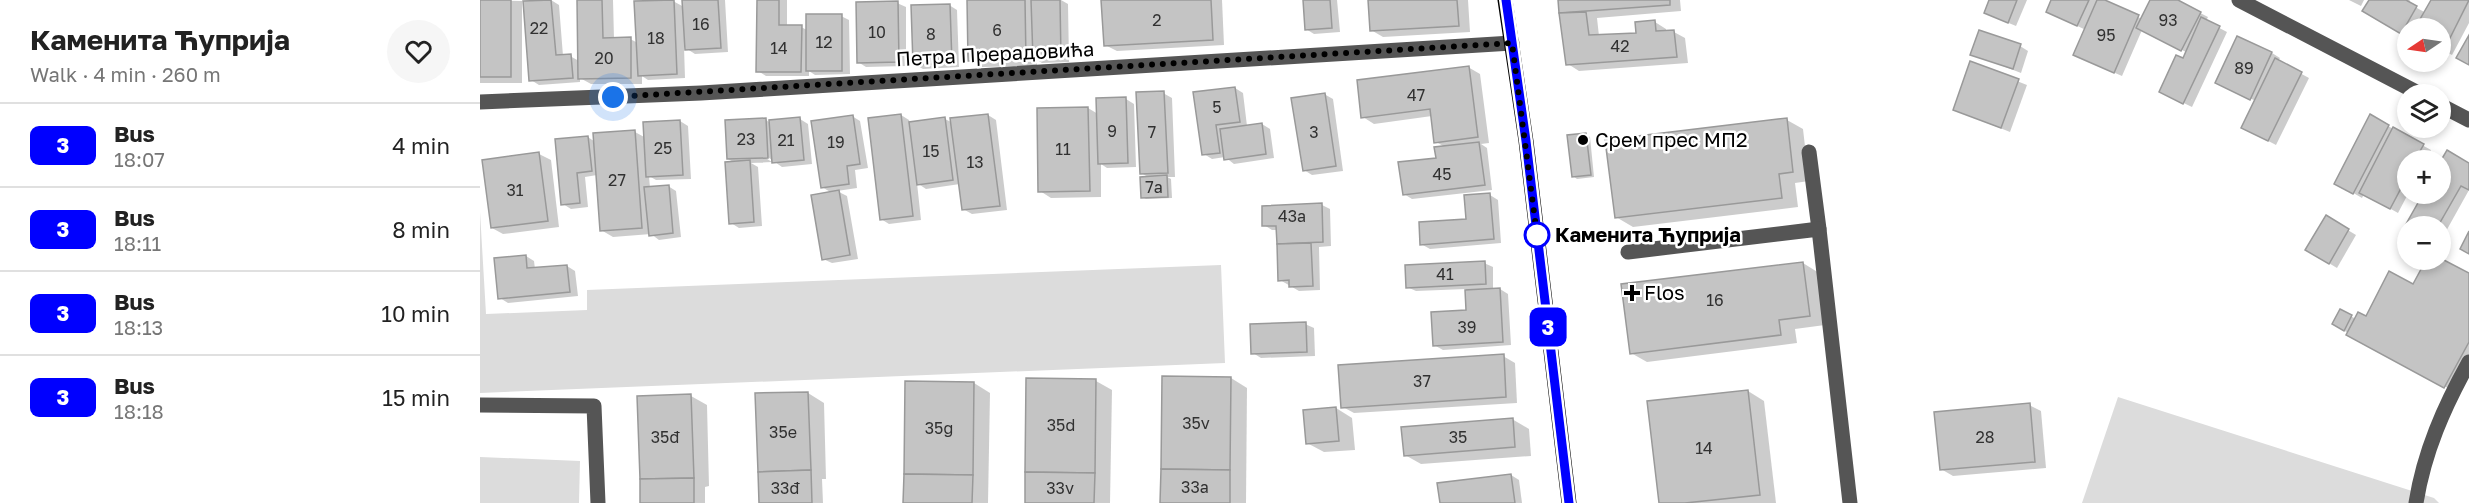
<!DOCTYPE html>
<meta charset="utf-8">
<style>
body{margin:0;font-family:"Golos Text",sans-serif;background:#f6f6f6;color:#222;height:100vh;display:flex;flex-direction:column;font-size:22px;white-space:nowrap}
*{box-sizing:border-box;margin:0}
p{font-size:20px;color:#767676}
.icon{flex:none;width:33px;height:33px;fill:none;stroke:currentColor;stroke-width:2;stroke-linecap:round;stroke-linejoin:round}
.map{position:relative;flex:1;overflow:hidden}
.sheet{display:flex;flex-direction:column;background:#fff;width:480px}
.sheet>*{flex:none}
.badge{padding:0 12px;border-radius:9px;font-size:21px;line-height:39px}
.needle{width:39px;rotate:257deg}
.buttons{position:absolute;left:1917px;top:18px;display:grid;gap:12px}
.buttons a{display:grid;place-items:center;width:54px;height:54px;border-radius:50%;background:#fff;box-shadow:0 3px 9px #0003;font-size:30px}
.you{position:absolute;width:30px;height:30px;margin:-15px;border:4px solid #fff;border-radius:50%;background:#1a73e8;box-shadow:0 0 0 9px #1a73e833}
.map>.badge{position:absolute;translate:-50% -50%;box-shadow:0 0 0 3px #fff}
.round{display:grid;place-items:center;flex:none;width:63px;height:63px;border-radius:32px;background:#f6f6f6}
.overview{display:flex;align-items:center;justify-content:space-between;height:102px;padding:0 30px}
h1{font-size:28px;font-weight:700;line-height:45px}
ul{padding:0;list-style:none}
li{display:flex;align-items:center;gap:18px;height:84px;padding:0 30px;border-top:2px solid #e0e0e0}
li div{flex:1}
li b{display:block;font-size:22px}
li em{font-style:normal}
li .badge{min-width:66px;font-weight:700;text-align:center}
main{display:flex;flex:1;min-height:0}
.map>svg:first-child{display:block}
.green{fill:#dcdcdc}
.shadow{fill:#0003}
.building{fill:#c4c4c4;stroke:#999;stroke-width:1.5}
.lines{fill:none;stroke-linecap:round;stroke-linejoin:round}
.minor{stroke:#555;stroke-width:15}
.major{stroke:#000;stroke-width:15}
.line-casing{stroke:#fff;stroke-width:14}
.line{stroke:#00f;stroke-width:9}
.walk{stroke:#000;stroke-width:6;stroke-dasharray:0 10.8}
.poi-dot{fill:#000;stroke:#fff;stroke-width:2}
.stop-dot{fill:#fff;stroke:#00f;stroke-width:3}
.labels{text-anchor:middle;stroke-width:5;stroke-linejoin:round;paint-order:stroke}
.number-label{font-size:16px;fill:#313131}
.street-label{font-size:20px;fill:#000;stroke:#fff}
.poi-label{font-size:20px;fill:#000;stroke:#fff;text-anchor:start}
.stop-label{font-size:20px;font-weight:bold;fill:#000;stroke:#fff;text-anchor:start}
</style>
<main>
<section class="sheet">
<div class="overview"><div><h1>Каменита Ћуприја</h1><p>Walk · 4 min · 260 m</p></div><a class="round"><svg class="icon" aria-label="heart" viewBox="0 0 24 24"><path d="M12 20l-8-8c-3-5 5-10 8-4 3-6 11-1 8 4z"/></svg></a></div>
<ul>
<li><span class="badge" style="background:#00f;color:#fff">3</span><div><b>Bus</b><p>18:07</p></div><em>4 min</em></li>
<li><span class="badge" style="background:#00f;color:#fff">3</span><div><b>Bus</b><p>18:11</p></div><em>8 min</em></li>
<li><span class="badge" style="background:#00f;color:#fff">3</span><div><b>Bus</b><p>18:13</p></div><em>10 min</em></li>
<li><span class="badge" style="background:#00f;color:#fff">3</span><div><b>Bus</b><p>18:18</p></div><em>15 min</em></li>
</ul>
</section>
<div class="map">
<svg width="1989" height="503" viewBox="0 0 1989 503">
<rect width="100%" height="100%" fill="#fff"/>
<g class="green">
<polygon points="0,212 6,314 107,310 107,290 741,265 745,363 0,393"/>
<polygon points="1638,397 1954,498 1959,503 1602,503"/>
<polygon points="0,457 100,461 99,503 0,503"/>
</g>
<g class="shadow">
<polygon points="0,0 42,1 42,83 0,83"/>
<polygon points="71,0 79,5 83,56 90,56 99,61 98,0 133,0 134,39 150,39 158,43 193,1 204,7 203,0 245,0 248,52 215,54 204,47 205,78 168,80 162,76 162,84 111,84 100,78 100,82 59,85 51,80 44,2"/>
<polygon points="279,0 307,0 307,26 321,27 327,30 361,16 369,20 370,74 335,75 329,71 329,76 286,76 278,71"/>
<polygon points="489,0 581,0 588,4 589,62 562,63 557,60 557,66 501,67 490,60"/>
<polygon points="623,0 742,0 744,45 637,51 625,45"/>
<polygon points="824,0 857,0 860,32 834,34 826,29"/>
<polygon points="889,0 988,0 990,32 903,37 891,30"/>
<polygon points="1079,0 1200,0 1201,11 1117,18 1119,36 1157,34 1175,22 1186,29 1186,32 1194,32 1205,38 1208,63 1099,71 1088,64"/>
<polygon points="1511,0 1547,0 1536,26 1514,17"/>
<polygon points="1573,0 1621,0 1662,19 1671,0 1695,0 1728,17 1726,21 1747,32 1712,107 1689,96 1708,53 1662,30 1642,76 1603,59 1606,30 1576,16"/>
<polygon points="1869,0 1884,0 1881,6"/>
<polygon points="1890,0 1930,0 1928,3 1946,13 1953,0 1989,0 1989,23 1972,55 1960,49 1960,28 1928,28 1928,35 1884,11"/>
<polygon points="417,3 426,7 426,66 386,67 378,62"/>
<polygon points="469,5 477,10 479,67 443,69 434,64"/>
<polygon points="1757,38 1792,53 1800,58 1798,61 1829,78 1796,145 1771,132 1776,101 1745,87"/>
<polygon points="1540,46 1548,51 1541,73 1492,54"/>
<polygon points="1491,63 1547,85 1530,132 1475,110"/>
<polygon points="988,67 1000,74 1009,143 1001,144 1007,148 1012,190 932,199 924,194 957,159 965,147 956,142 952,116 894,124 883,117"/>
<polygon points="755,88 763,93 767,126 782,124 790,129 794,158 754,164 745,157 732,159 724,154 715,94"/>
<polygon points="683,93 692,98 695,177 687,177 691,179 692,198 666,199 662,197 670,178 661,173"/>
<polygon points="844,94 853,99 863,171 832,175 824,170"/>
<polygon points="646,99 654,104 656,167 627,168 621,164 621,197 571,198 560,191 608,108 618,114 617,100"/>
<polygon points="421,115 429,120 430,123 465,119 473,123 508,115 516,120 527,210 492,214 483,209 480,184 446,189 437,183 441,220 409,224 401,219"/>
<polygon points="372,116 380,121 388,168 375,170 377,188 357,191 367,196 378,259 352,263 343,259 352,193 342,187"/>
<polygon points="1890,116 1951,150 1946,160 1928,160 1928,194 1918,213 1884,194 1882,198 1856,183"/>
<polygon points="320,119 328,124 332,164 302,167 282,153 281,155 292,162 271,163 278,167 282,226 259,228 251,223 255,163 248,159 286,120 289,122"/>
<polygon points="1307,120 1323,129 1329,181 1315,183 1318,207 1153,227 1136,217"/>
<polygon points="200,121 208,126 211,179 176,180 169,176 170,188 188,186 196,191 201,237 179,240 171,234 133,237 121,230 117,175 105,177 108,207 91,209 83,204 108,137 115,142 155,132 166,138"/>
<polygon points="1106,135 1110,137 1114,177 1097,179 1093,176"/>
<polygon points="59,154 71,160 79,227 23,234 12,228"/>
<polygon points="1989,165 1989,190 1960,242 1960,226 1928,226 1923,232 1945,194 1960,194"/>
<polygon points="1010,195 1018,200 1021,243 950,249 941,244 987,220"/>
<polygon points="842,205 850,209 851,246 839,247 840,290 819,291 800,280 798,230 792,230 784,225"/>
<polygon points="1846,217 1876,235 1857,268 1827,250"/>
<polygon points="46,256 54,261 55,269 87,266 95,271 98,296 28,303 20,298"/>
<polygon points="1960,259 1989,275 1989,375 1979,394 1882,342 1854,324 1861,311 1876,319 1886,318 1934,286 1948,260"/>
<polygon points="1004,263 1013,267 1013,290 1020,289 1028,294 1031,345 963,350 954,345 987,311 986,289 936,291 927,287"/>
<polygon points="1323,263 1339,273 1345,325 1315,329 1317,343 1167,362 1151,353"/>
<polygon points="825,324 834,328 835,356 781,358 773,353"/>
<polygon points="1023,356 1035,363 1037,403 874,413 863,407"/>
<polygon points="751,378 767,388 766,503 682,503"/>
<polygon points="616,381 632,390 630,503 546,503"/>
<polygon points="494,383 510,393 508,503 424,503"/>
<polygon points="1268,391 1284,401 1296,503 1180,503"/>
<polygon points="328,393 344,403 346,479 342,479 343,503 280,503"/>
<polygon points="211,396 227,405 229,486 225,487 225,503 162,503"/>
<polygon points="1549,405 1561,411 1566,468 1473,476 1461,469"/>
<polygon points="856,408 872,418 875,450 844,452 827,443"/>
<polygon points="1032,419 1049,429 1051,456 941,464 925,455"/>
<polygon points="1031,475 1039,480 1042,503 962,503"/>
</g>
<g class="building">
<rect x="0" y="0" width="31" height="77"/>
<polygon points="71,0 76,55 91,54 93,78 49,81 43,1"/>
<polygon points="97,0 122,0 123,38 151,37 151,78 98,79"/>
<polygon points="194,0 197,74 158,76 154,1"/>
<polygon points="202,0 238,0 241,48 205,50"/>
<polygon points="277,0 299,0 299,25 322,25 321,72 276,72"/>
<polygon points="487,0 545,0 546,60 488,61"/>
<polygon points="551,0 580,0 581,58 553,59"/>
<polygon points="621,0 731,0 733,40 624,46"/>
<polygon points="823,0 850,0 852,28 825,30"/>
<polygon points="888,0 977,0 979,26 890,31"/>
<polygon points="1078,0 1190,0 1190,5 1079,13"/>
<polygon points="1509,0 1537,0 1528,23 1504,13"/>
<polygon points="1571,0 1609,0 1597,26 1566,12"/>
<polygon points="1617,0 1625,0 1659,15 1634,73 1593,55"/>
<polygon points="1670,0 1698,0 1721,12 1701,51 1656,28"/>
<polygon points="1889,0 1926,0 1937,6 1921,34 1882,11"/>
<polygon points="1951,0 1989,0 1963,52 1960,50 1960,28 1935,28"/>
<polygon points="418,1 419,62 377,63 376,2"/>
<polygon points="470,4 472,63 433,65 431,5"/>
<polygon points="1106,12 1109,35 1156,33 1155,22 1175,20 1176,31 1194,30 1197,57 1086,65 1079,13"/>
<rect x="326" y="14" width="36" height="57"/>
<polygon points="1721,17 1740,26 1703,104 1679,92 1696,55 1703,58"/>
<polygon points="1499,30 1541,44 1533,69 1490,55"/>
<polygon points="1989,35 1989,65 1976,58"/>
<polygon points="1757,36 1792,52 1770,100 1735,83"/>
<polygon points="1795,58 1822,72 1788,141 1761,128"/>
<polygon points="1490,61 1539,79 1521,128 1473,110"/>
<polygon points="989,66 998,137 954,143 950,109 881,118 877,80"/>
<polygon points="755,87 760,122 736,125 740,153 722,155 713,92"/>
<polygon points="684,91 688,173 660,174 656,92"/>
<polygon points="845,93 856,166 823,171 811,98"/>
<polygon points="646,97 648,163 618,164 616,98"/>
<polygon points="608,107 610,191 558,192 557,108"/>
<polygon points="421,114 433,216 400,220 388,118"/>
<polygon points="508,114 520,206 482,210 470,118"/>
<polygon points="1890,114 1909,125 1873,194 1854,184"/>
<polygon points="373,115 380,164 367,166 369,184 341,188 331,121"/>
<polygon points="320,117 324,160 292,163 289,120"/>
<polygon points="465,117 473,180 437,185 429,122"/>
<polygon points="286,118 288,158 247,159 245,120"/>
<polygon points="1307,118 1313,172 1299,174 1302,198 1135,218 1125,140"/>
<polygon points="200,120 203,175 166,177 163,122"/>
<polygon points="782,123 786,154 744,160 740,129"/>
<polygon points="1913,127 1944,144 1935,160 1928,160 1928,175 1910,209 1879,193"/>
<polygon points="155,130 162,228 120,231 113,133"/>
<polygon points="1106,133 1111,175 1092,177 1087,135"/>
<polygon points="108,136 112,171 97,173 100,203 81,205 75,139"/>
<polygon points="999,142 1005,185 923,195 918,162 956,158 954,147"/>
<polygon points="1967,150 1989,163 1989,190 1981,186 1958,226 1928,226 1928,236 1921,233 1943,194 1960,194 1960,162"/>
<polygon points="59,152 68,221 11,228 2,160"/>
<polygon points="270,160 274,222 249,224 245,162"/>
<polygon points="687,175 688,197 661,198 660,177"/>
<polygon points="189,185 193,233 169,236 164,187"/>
<polygon points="359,190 370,255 342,260 331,195"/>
<polygon points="1010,193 1014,239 940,245 939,222 986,219 984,195"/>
<polygon points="842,203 843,242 797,244 796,226 782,226 782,206"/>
<polygon points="1846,215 1869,229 1849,264 1825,250"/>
<polygon points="1989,231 1989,254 1980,249"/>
<polygon points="831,243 833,286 809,287 809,280 798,281 797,244"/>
<polygon points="46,255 47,268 87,265 90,292 18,299 14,258"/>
<polygon points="1960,258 1989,273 1989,342 1964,388 1866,335 1878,312 1886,316 1909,271 1933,284 1946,260 1960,260"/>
<polygon points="1005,261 1006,284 926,288 925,265"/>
<polygon points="1323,262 1330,316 1299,320 1301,335 1150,354 1141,284"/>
<polygon points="1020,288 1023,342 953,346 951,312 986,310 985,290"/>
<polygon points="1860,309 1872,315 1864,331 1852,324"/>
<polygon points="826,322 827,352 771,354 770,324"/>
<polygon points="1024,354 1026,397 861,408 858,365"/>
<polygon points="682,376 751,377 750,470 681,469"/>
<polygon points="546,378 616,379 615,473 545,472"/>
<polygon points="425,381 494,382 493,475 424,474"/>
<polygon points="1268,390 1280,495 1205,503 1179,503 1167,401"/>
<polygon points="328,392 331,470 278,472 275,393"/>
<polygon points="211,394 214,478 160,479 157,396"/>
<polygon points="1550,403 1555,462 1460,470 1454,412"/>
<polygon points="856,407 859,441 826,444 823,410"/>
<polygon points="1033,418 1035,447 924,456 921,427"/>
<polygon points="681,469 750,470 750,503 680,503"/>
<polygon points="331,470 332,503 279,503 278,472"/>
<polygon points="545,472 615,473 614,503 545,503"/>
<polygon points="424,474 493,475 492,503 423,503"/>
<polygon points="1031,474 1035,503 960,503 957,483"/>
<polygon points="214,478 214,503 160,503 160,479"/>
</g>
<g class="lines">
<g class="minor">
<polyline points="1759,0 1940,94"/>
<polyline points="0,102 221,93 1032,43"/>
<polyline points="1960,105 1989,120"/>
<polyline points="1329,152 1339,229"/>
<polyline points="1148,252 1339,229 1370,503"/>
<polyline points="0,405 114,406 118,503"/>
<path d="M1936,503C1944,452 1964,407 1989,362"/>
</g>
<polyline class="major" points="1025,0 1046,141 1089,503"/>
</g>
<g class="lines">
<g class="line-casing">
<polyline id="line" points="1026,0 1046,141 1089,503"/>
</g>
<use href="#line" class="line"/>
<polyline class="walk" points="133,97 1032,43 1057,235"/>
</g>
<g class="poi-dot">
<circle cx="1103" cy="140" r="6"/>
<path d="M1149 284h6v6h6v6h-6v6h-6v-6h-6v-6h6z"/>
</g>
<circle class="stop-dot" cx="1057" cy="235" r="12"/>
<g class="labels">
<g class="number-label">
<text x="677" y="26">2</text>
<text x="1688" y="26">93</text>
<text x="221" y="30">16</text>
<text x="59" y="34">22</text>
<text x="517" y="36">6</text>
<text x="397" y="38">10</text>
<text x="451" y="40">8</text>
<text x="1626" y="41">95</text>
<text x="176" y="44">18</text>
<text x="344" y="48">12</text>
<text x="1140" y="52">42</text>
<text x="299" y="54">14</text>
<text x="124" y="64">20</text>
<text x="1764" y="74">89</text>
<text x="936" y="101">47</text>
<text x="737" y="113">5</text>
<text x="632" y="137">9</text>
<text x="672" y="138">7</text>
<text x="834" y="138">3</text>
<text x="266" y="145">23</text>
<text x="306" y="146">21</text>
<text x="356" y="148">19</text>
<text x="183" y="154">25</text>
<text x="583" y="155">11</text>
<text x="451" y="157">15</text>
<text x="495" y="168">13</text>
<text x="962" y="180">45</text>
<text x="137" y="186">27</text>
<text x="674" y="193">7a</text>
<text x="35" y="196">31</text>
<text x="812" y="222">43a</text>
<text x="965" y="280">41</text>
<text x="1235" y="306">16</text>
<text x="987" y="333">39</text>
<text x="942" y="387">37</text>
<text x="716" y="429">35v</text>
<text x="581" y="431">35d</text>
<text x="459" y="434">35g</text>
<text x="303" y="438">35e</text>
<text x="185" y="443">35đ</text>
<text x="978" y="443">35</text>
<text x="1505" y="443">28</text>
<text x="1224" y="454">14</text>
<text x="715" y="493">33a</text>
<text x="305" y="494">33đ</text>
<text x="580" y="494">33v</text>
</g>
<g class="street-label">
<text transform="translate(515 54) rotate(-3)" y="7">Петра Прерадовића</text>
</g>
<g class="poi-label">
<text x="1115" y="147">Срем прес МП2</text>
<text x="1164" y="300">Flos</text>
</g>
<g class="stop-label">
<text x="1075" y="242">Каменита Ћуприја</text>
</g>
</g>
</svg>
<div class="buttons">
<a><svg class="needle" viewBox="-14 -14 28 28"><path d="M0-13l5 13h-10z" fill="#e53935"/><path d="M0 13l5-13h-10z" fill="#767676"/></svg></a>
<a><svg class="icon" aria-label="layers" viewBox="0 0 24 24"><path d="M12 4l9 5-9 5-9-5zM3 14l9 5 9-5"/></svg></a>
<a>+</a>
<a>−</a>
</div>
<div class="you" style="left:133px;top:97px"></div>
<b class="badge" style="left:1068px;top:327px;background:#00f;color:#fff">3</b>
</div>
</main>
